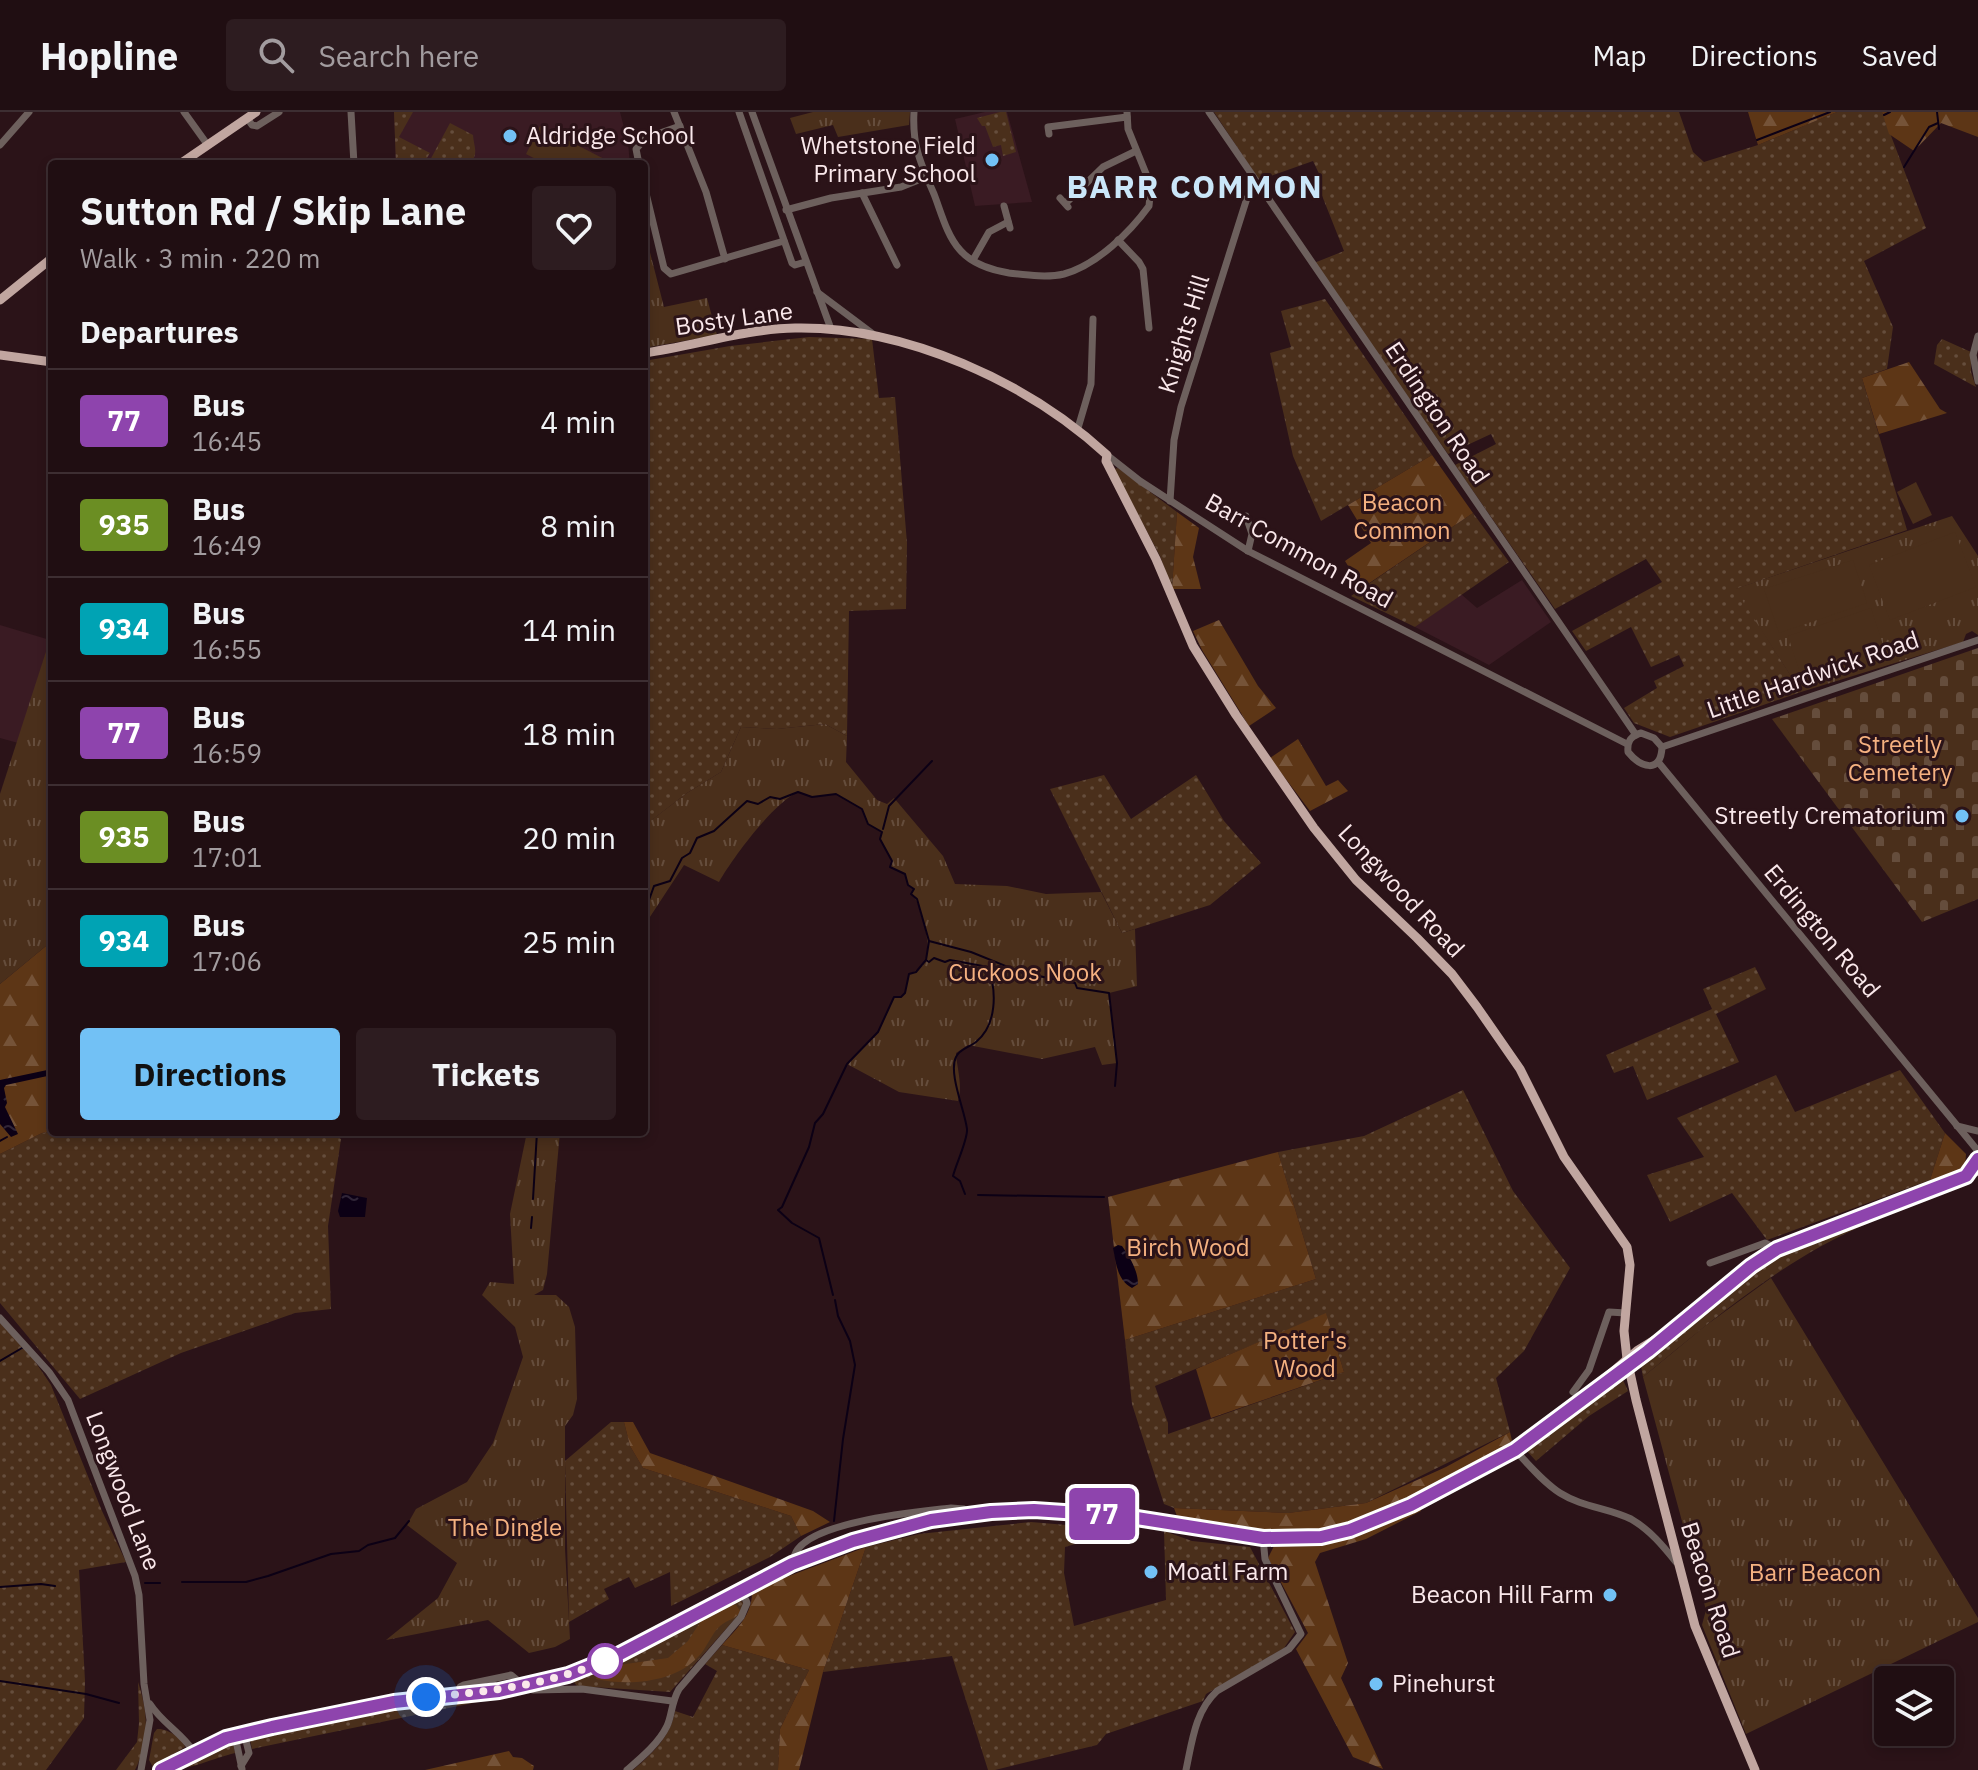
<!DOCTYPE html>
<meta charset="utf-8">
<style>
body{margin:0;font-family:"IBM Plex Sans",sans-serif;background:#2d1c20;color:#f1f3f6;height:100vh;display:flex;flex-direction:column;font-size:30px;white-space:nowrap}
*{box-sizing:border-box;margin:0}
p{font-size:26px;color:#a29c9f}
.icon{flex:none;width:44px;height:44px;fill:none;stroke:currentColor;stroke-width:2;stroke-linecap:round;stroke-linejoin:round}
.map{position:relative;flex:1;overflow:hidden}
.sheet{position:absolute;left:48px;top:48px;width:600px;height:976px;display:flex;flex-direction:column;background:#200e12;border-radius:8px;box-shadow:0 4px 12px #0003,0 0 0 2px #3d2e32}
.sheet>*{flex:none}
.badge{padding:0 16px;border-radius:6px;font-size:28px;line-height:52px}
.tools{position:absolute;left:1874px;top:1554px;display:grid;gap:16px}
.tools a{display:grid;place-items:center;width:80px;height:80px;border-radius:8px;background:#200e12;box-shadow:0 4px 12px #0003,0 0 0 2px #3d2e32;font-size:40px}
.you{position:absolute;width:40px;height:40px;margin:-20px;border:6px solid #fff;border-radius:50%;background:#1a73e8;box-shadow:0 0 0 12px #1a73e833}
.map>.badge{position:absolute;translate:-50% -50%;box-shadow:0 0 0 4px #fff}
h2{padding:0 32px;font-size:30px;line-height:72px}
.round{display:grid;place-items:center;flex:none;width:84px;height:84px;border-radius:8px;background:#2d1c20}
.headline{display:flex;align-items:center;justify-content:space-between;height:136px;padding:0 32px}
h1{font-size:38px;font-weight:700;line-height:60px}
.primary-button{display:flex;gap:16px;margin-top:auto;padding:16px 32px}
.primary-button a{flex:1;height:92px;border-radius:8px;background:#72c1f5;color:#111;font-size:32px;font-weight:700;line-height:92px;text-align:center}
.primary-button a+a{background:#2d1c20;color:#f1f3f6}
ul{padding:0;list-style:none}
li{display:flex;align-items:center;gap:24px;height:104px;padding:0 32px;border-top:2px solid #3d2e32}
li div{flex:1}
li b{display:block;font-size:30px}
li em{font-style:normal}
li .badge{min-width:88px;font-weight:700;text-align:center}
header{display:flex;align-items:center;gap:48px;box-sizing:border-box;height:112px;padding:0 40px;background:#200e12;border-bottom:2px solid #3d2e32}
header strong{font-size:38px}
nav{display:flex;gap:44px;margin-inline-start:auto;font-size:28px}
.search{width:560px;height:72px;background:#2d1c20;display:flex;align-items:center;gap:20px;box-sizing:border-box;padding:0 28px;border-radius:8px;color:#a29c9f;font-size:30px}
.map>svg:first-child{display:block}
.built{fill:#3a1b23}
.grass{fill:url(#grass-dots);fill-rule:evenodd}
.forest{fill:url(#forest-firs)}
.cemetery{fill:url(#cemetery-stones)}
.park{fill:url(#park-tufts)}
.garden{fill:#4a2f1b}
.water{fill:url(#water-ripples)}
.lines{fill:none;stroke-linecap:round;stroke-linejoin:round}
.stream{stroke:#0c0015;stroke-width:2}
.minor{stroke:#6d605d;stroke-width:7}
.major{stroke:#c1a6a0;stroke-width:9}
.line-casing{stroke:#fff;stroke-width:18}
.line{stroke:#8e44ad;stroke-width:12}
.walk{stroke:#fae8eb;stroke-width:8;stroke-dasharray:0 14.4}
.poi-dot{fill:#72c1f5;stroke:#2b1318;stroke-width:3}
.stop-dot{fill:#fff;stroke:#8e44ad;stroke-width:4}
.labels{text-anchor:middle;stroke-width:6;stroke-linejoin:round;paint-order:stroke}
.poi-label{font-size:24px;fill:#fae8eb;stroke:#2b1318;text-anchor:start}
.street-label{font-size:24px;fill:#fae8eb;stroke:#2b1318}
.park-label{font-size:24px;fill:#f5b180;stroke:#2b1318}
.district-label{font-size:32px;font-weight:bold;letter-spacing:2px;fill:#cae6f9;stroke:#2b1318}
</style>
<header>
<strong>Hopline</strong>
<div class="search"><svg class="icon" aria-label="search" viewBox="0 0 24 24"><circle cx="10" cy="10" r="6"/><path d="M15 15l6 6"/></svg>Search here</div>
<nav><a>Map</a><a>Directions</a><a>Saved</a></nav>
</header>
<div class="map">
<svg width="1978" height="1658" viewBox="0 0 1978 1658">
<defs>
<pattern id="grass-dots" width="8" height="8" patternUnits="userSpaceOnUse" patternTransform="scale(2)"><rect width="8" height="8" fill="#4a2f1b"/><path d="M2 2h.1M6 6h.1" fill="none" stroke="#654d3c" stroke-width="1.8" stroke-linecap="round"/></pattern>
<pattern id="forest-firs" width="22" height="20" patternUnits="userSpaceOnUse" patternTransform="scale(2)"><rect width="22" height="20" fill="#5d3616"/><path d="M5 1l3.5 6h-7zM16 11l3.5 6h-7z" fill="#755338"/></pattern>
<pattern id="cemetery-stones" width="16" height="16" patternUnits="userSpaceOnUse" patternTransform="scale(2)"><rect width="16" height="16" fill="#4a2f1b"/><path d="M2 7V4a2 2 0 0 1 4 0v3zM10 15v-3a2 2 0 0 1 4 0v3z" fill="#654d3c"/></pattern>
<pattern id="park-tufts" width="24" height="20" patternUnits="userSpaceOnUse" patternTransform="scale(2)"><rect width="24" height="20" fill="#4a2f1b"/><path d="M3 7l-1-3M5 7V3M7 7l1-3M15 17l-1-3M17 17v-4M19 17l1-3" fill="none" stroke="#654d3c"/></pattern>
<pattern id="water-ripples" width="26" height="14" patternUnits="userSpaceOnUse" patternTransform="scale(2)"><rect width="26" height="14" fill="#0c0015"/><path d="M2 4q2-2 4 0t4 0M15 11q2-2 4 0t4 0" fill="none" stroke="#302537"/></pattern>
</defs>
<rect width="100%" height="100%" fill="#2b1318"/>
<g class="built">
<polygon points="394,0 620,0 628,31 630,52 396,52"/>
<polygon points="985,0 1007,0 1032,90 975,94 955,7"/>
<polygon points="1522,468 1551,510 1489,553 1415,515 1461,482 1477,496"/>
<polygon points="0,513 50,528 18,631 0,626"/>
</g>
<g class="grass">
<polygon points="394,0 413,0 399,25 430,41 423,52 396,52"/>
<polygon points="1000,0 1006,0 1016,40 1003,44 1001,33 993,35 985,14 982,14 977,6"/>
<polygon points="1214,0 1679,0 1693,40 1704,50 1758,33 1837,0 1882,0 1926,116 1864,149 1893,215 1887,257 1862,266 1907,418 1736,477 1801,580 1670,625 1634,611 1624,596 1657,576 1654,569 1684,554 1679,543 1651,555 1631,515 1586,539 1572,519 1662,470 1646,447 1555,497 1455,353 1496,332 1491,322 1448,342 1314,151 1344,139 1317,71 1322,68 1313,49 1259,68"/>
<path d="M450,11L473,23C474,36 479,41 470,52H428Z"/>
<polygon points="1325,187 1432,343 1321,409 1293,344 1270,241 1291,235 1281,199"/>
<polygon points="809,225 872,227 879,286 895,285 907,431 906,497 849,499 847,624 825,612 777,617 741,615 721,660 687,681 644,714 644,249 730,234"/>
<polygon points="1942,227 1971,240 1971,260 1976,275 1934,252 1937,233"/>
<polygon points="1118,356 1177,400 1172,477 1160,444 1114,357"/>
<polygon points="1473,401 1509,450 1415,515 1351,484"/>
<polygon points="1104,663 1131,707 1196,663 1224,709 1261,751 1210,793 1122,821 1050,677"/>
<polygon points="1755,855 1766,877 1716,902 1739,950 1647,988 1633,954 1614,961 1606,943 1712,897 1703,877"/>
<polygon points="1900,958 1945,1021 1930,1068 1767,1128 1732,1081 1670,1110 1647,1063 1704,1045 1677,1006 1776,963 1795,1000"/>
<path d="M1463,978L1513,1079L1570,1156L1524,1239L1496,1266L1510,1320L1366,1391L1288,1401L1174,1396L1164,1392L1132,1292L1125,1228L1316,1167L1278,1040L1364,1024ZM1326,1202L1344,1260L1168,1322V1311L1155,1274Z"/>
<polygon points="52,1019 327,1020 341,1027 328,1114 331,1197 295,1201 181,1241 80,1287 0,1191 0,1042 42,1021"/>
<path d="M1869,1111C1785,1146 1712,1208 1643,1265L1641,1254L1762,1153L1787,1138Z"/>
<polygon points="0,1211 32,1245 51,1273 102,1399 126,1450 79,1458 85,1569 84,1606 46,1658 0,1658"/>
<polygon points="1623,1268 1628,1279 1589,1304 1536,1349 1525,1337"/>
<polygon points="611,1310 624,1310 630,1334 643,1356 791,1404 801,1424 770,1445 671,1494 670,1460 635,1476 629,1465 604,1477 609,1487 569,1510 565,1349"/>
<polygon points="1031,1410 1090,1415 1089,1428 1065,1435 1064,1461 1074,1514 1166,1488 1164,1419 1192,1429 1250,1435 1295,1520 1284,1536 1206,1582 1203,1589 1106,1622 1097,1633 995,1658 988,1658 952,1544 823,1560 866,1435 919,1422"/>
<polygon points="737,1484 744,1492 741,1500 670,1580 577,1574 573,1569 575,1565"/>
<path d="M722,1533L809,1558L780,1617L778,1658H633C652,1642 671,1624 675,1599L693,1605L717,1559L705,1552Z"/>
<path d="M138,1570C148,1600 150,1628 135,1658H116L137,1630L139,1611Z"/>
<polygon points="497,1586 252,1637 249,1623 426,1588"/>
<path d="M157,1617C167,1616 182,1626 185,1635L153,1655L149,1648L154,1621Z"/>
<path d="M228,1629L233,1631L235,1641C214,1646 189,1658 169,1658Z"/>
</g>
<g class="forest">
<polygon points="1748,0 1837,0 1758,33"/>
<polygon points="1882,0 1978,0 1978,25 1941,11 1914,39 1889,22"/>
<polygon points="1909,250 1940,297 1947,301 1879,322 1862,266"/>
<polygon points="1432,343 1473,401 1362,476 1345,449 1371,431 1348,393"/>
<polygon points="1177,400 1199,416 1193,445 1201,477 1172,477"/>
<polygon points="1219,508 1258,574 1276,596 1249,614 1202,538 1193,519"/>
<polygon points="1298,627 1326,674 1338,668 1348,679 1310,699 1270,646"/>
<polygon points="52,829 52,1019 42,1021 0,1042 0,872"/>
<polygon points="1945,1021 1966,1042 1965,1054 1948,1064 1930,1068"/>
<polygon points="1278,1040 1316,1167 1125,1228 1108,1085"/>
<polygon points="1326,1201 1344,1260 1211,1306 1196,1257"/>
<polygon points="624,1310 633,1310 650,1341 813,1399 830,1410 801,1424 791,1404 643,1356 630,1334"/>
<path d="M1510,1320L1512,1329L1496,1340C1436,1372 1375,1415 1306,1420C1263,1423 1220,1413 1178,1407L1174,1396L1288,1401L1366,1391L1446,1355Z"/>
<polygon points="1419,1395 1421,1399 1366,1427 1320,1441 1315,1450 1348,1551 1341,1566 1383,1657 1353,1645 1296,1537 1308,1521 1268,1446 1275,1432 1324,1429 1371,1416"/>
<path d="M866,1435L823,1560L799,1658H778L780,1617L809,1558L722,1533C737,1516 753,1503 752,1478Z"/>
<path d="M724,1493H736L741,1500C735,1507 727,1508 720,1514C711,1522 707,1536 698,1545C674,1571 628,1574 596,1567L597,1559L605,1555L668,1546L688,1529L704,1504Z"/>
<polygon points="509,1639 513,1645 522,1646 534,1654 533,1658 425,1658"/>
</g>
<polygon class="cemetery" points="1978,536 1978,787 1922,810 1772,607"/>
<g class="park">
<polygon points="813,0 910,0 909,13 838,25 833,13 796,22 790,6"/>
<polygon points="644,117 664,195 707,186 717,223 644,236"/>
<polygon points="1952,404 1978,444 1978,523 1972,519 1966,522 1963,530 1801,580 1735,477"/>
<polygon points="52,521 52,829 0,872 0,682"/>
<path d="M825,612L847,624L846,650L877,688L887,692L894,686L943,744L955,772L1007,774L1046,782L1101,780L1122,821L1135,817L1137,874L1109,881L1117,951L1102,953L1095,935L1042,947L968,933L956,941C957,957 963,974 958,989L899,980L847,952L878,920L894,885H901L905,881L909,862C935,853 928,825 922,806C919,797 919,789 911,782L914,777L908,773L905,762L890,755L892,749L880,727L882,720L868,712L862,697L836,682L812,685L798,680C773,691 733,746 719,770L684,753L644,814L645,713L687,681L721,660L741,615L777,617Z"/>
<polygon points="527,1020 560,1020 547,1162 543,1178 534,1183 556,1183 569,1195 575,1215 577,1287 573,1303 565,1314 565,1437 570,1527 555,1535 529,1541 488,1508 386,1528 438,1486 457,1451 407,1413 416,1397 467,1370 493,1331 523,1245 515,1215 482,1183 490,1170 514,1172 510,1102"/>
<polygon points="1771,1166 1978,1506 1978,1510 1746,1622 1702,1513 1706,1498 1643,1265 1705,1214"/>
</g>
<g class="garden">
<polygon points="540,14 614,52 545,52 526,42"/>
<polygon points="1916,370 1932,403 1913,412 1897,380"/>
<polygon points="1955,420 1976,475 1890,508 1869,453"/>
<polygon points="1853,448 1867,491 1779,521 1764,477"/>
<polygon points="1871,496 1887,545 1804,573 1788,524"/>
</g>
<g class="water">
<polygon points="52,957 52,963 6,973 4,976 7,991 5,995 18,1022 11,1025 0,1012 0,968"/>
<polygon points="342,1081 367,1086 365,1105 340,1105 338,1099"/>
<path d="M1118,1133L1122,1134C1129,1144 1138,1158 1138,1172L1132,1176C1117,1168 1116,1151 1113,1136Z"/>
</g>
<g class="lines">
<g class="stream">
<polyline points="1937,0 1939,17"/>
<polyline points="1884,3 1890,0"/>
<polyline points="1757,28 1830,0"/>
<polyline points="1904,55 1929,15 1938,11"/>
<polyline points="883,717 889,694 932,649"/>
<path d="M644,802L654,774L670,769L682,746L690,741L697,726L714,719L747,689L758,692L770,685L780,687L798,680L812,685L836,682L862,697L868,712L882,720L880,727L892,749L890,755L905,762L908,773L914,777L911,782L917,787L929,829L926,848L929,850L934,846L945,850L950,848L988,855C997,879 997,913 976,930C970,935 959,937 956,945C948,961 965,999 967,1017C968,1027 956,1052 953,1064L960,1069L965,1082"/>
<polyline points="929,829 971,840 1023,861 1075,871 1077,876 1109,881 1117,951 1115,974"/>
<polyline points="0,1029 7,1025"/>
<polyline points="978,1083 1104,1085"/>
<polyline points="533,1087 537,1020"/>
<polyline points="531,1116 532,1105"/>
<polyline points="833,1183 819,1126 792,1111 778,1098 782,1095 809,1035 815,1011 823,1002 847,952 878,920 894,885 901,885 905,881 909,862 916,860 926,848"/>
<polyline points="0,1249 22,1236"/>
<polyline points="834,1409 843,1327 855,1253 850,1229 838,1204 835,1188"/>
<polyline points="182,1470 246,1470 268,1464 331,1442 359,1439 368,1433 395,1426 409,1409"/>
<polyline points="145,1471 160,1471"/>
<polyline points="0,1475 41,1472 55,1474"/>
<polyline points="0,1569 86,1582 119,1591"/>
</g>
<g class="minor">
<polyline points="184,0 207,32"/>
<polyline points="351,0 354,52"/>
<polyline points="674,0 706,80 725,147"/>
<polyline points="739,0 792,151 795,153 805,150"/>
<polyline points="752,0 831,217"/>
<path d="M914,0C912,34 921,52 934,82C941,100 947,124 960,138C972,152 991,158 1009,161C1026,163 1047,166 1064,162C1097,153 1130,120 1149,94L1151,74L1128,17L1127,0"/>
<polyline points="1209,0 1636,623"/>
<polyline points="247,6 252,13 257,14 279,0"/>
<polyline points="1049,22 1048,15 1127,5"/>
<polyline points="0,33 29,0"/>
<polyline points="639,52 636,37 646,26 680,14"/>
<polyline points="644,73 664,156 671,162 784,129"/>
<polyline points="862,81 897,153"/>
<polyline points="1060,86 1068,95"/>
<polyline points="1066,91 1103,55 1136,39"/>
<polyline points="1004,94 1010,116"/>
<polyline points="786,98 831,86 901,75 926,65"/>
<polyline points="1118,128 1139,150 1143,157 1149,216"/>
<polyline points="973,148 989,120 1008,110"/>
<polyline points="817,180 873,222"/>
<polyline points="1978,224 1973,243 1978,269"/>
<polyline points="1078,316 1091,272 1093,207"/>
<polyline points="1107,343 1140,369 1248,439 1627,632"/>
<polyline points="1170,389 1174,328 1181,295 1247,86 1259,75"/>
<polyline points="1246,404 1252,422 1248,439"/>
<path d="M1641,621L1654,626L1662,635C1661,662 1641,656 1628,640C1627,630 1630,624 1641,621Z"/>
<polyline points="1662,635 1978,528"/>
<polyline points="1659,651 1978,1039"/>
<polyline points="1957,1014 1978,1019"/>
<polyline points="1710,1151 1765,1131 1777,1137"/>
<polyline points="0,1206 49,1260 68,1288 135,1464 139,1483 144,1572 150,1608 141,1658"/>
<polyline points="1573,1280 1589,1258 1609,1200 1626,1201"/>
<path d="M1515,1338C1529,1353 1543,1370 1560,1381C1582,1395 1609,1396 1631,1407C1650,1418 1663,1434 1676,1450"/>
<path d="M792,1452C793,1448 794,1444 796,1440C813,1409 917,1400 951,1396L964,1397L966,1403"/>
<polyline points="458,1583 460,1575 464,1573 511,1563 528,1577 534,1578 582,1577 672,1589"/>
<path d="M150,1592C162,1611 182,1621 194,1640"/>
<polyline points="235,1624 242,1657"/>
<polyline points="241,1654 249,1641 244,1621"/>
<path d="M627,1658C641,1646 659,1631 667,1614C672,1604 671,1591 679,1577L741,1505L747,1491L741,1477"/>
<path d="M1186,1658C1192,1630 1195,1599 1217,1579L1289,1537L1301,1522L1265,1447L1263,1426"/>
</g>
<g class="major">
<polyline points="180,52 256,0"/>
<polyline points="0,188 52,146"/>
<path d="M644,241C694,234 744,217 795,216C905,214 1028,270 1107,343L1106,349L1156,447L1193,534L1236,603L1314,716L1356,768L1417,826L1452,862L1477,895L1520,957L1564,1045L1627,1135L1630,1153L1624,1219L1627,1247L1636,1288L1695,1514L1755,1658"/>
<polyline points="0,243 52,250"/>
<polyline points="1968,1061 1978,1047"/>
<polyline points="1672,1218 1751,1154 1777,1137 1978,1059"/>
<polyline points="1612,1265 1655,1233"/>
<polyline points="161,1658 210,1632 272,1615 394,1590 499,1579 568,1563 620,1542 792,1452 853,1429 931,1408 991,1400 1034,1398 1124,1404 1263,1426 1321,1425 1350,1418 1411,1393 1515,1338 1571,1296 1638,1238 1677,1214"/>
</g>
</g>
<g class="lines">
<g class="line-casing">
<polyline id="line" points="161,1658 226,1626 272,1615 394,1590 499,1579 568,1563 620,1542 792,1452 853,1429 931,1408 991,1400 1034,1398 1124,1404 1263,1426 1321,1425 1350,1418 1411,1393 1515,1338 1648,1239 1751,1154 1777,1137 1966,1064 1978,1047"/>
</g>
<use href="#line" class="line"/>
<path class="walk" d="M426,1585C489,1580 546,1573 605,1549"/>
</g>
<g class="poi-dot">
<circle cx="510" cy="24" r="8"/>
<circle cx="992" cy="48" r="8"/>
<circle cx="1962" cy="704" r="8"/>
<circle cx="1151" cy="1460" r="8"/>
<circle cx="1610" cy="1483" r="8"/>
<circle cx="1376" cy="1572" r="8"/>
</g>
<circle class="stop-dot" cx="605" cy="1549" r="16"/>
<g class="labels">
<g class="poi-label">
<text x="526" y="32">Aldridge School</text>
<text x="976" y="42" text-anchor="end">Whetstone Field<tspan x="976" dy="28">Primary School</tspan></text>
<text x="1946" y="712" text-anchor="end">Streetly Crematorium</text>
<text x="1167" y="1468">Moatl Farm</text>
<text x="1594" y="1491" text-anchor="end">Beacon Hill Farm</text>
<text x="1392" y="1580">Pinehurst</text>
</g>
<g class="street-label">
<text transform="translate(734 207) rotate(-8)" y="8">Bosty Lane</text>
<text transform="translate(1184 222) rotate(-73)" y="8">Knights Hill</text>
<text transform="translate(1437 301) rotate(56)" y="8">Erdington Road</text>
<text transform="translate(1299 439) rotate(29)" y="8">Barr Common Road</text>
<text transform="translate(1813 563) rotate(-19)" y="8">Little Hardwick Road</text>
<text transform="translate(1401 779) rotate(47)" y="8">Longwood Road</text>
<text transform="translate(1822 819) rotate(50)" y="8">Erdington Road</text>
<text transform="translate(123 1379) rotate(69)" y="8">Longwood Lane</text>
<text transform="translate(1710 1478) rotate(72)" y="8">Beacon Road</text>
</g>
<g class="park-label">
<text x="1402" y="399">Beacon<tspan x="1402" dy="28">Common</tspan></text>
<text x="1900" y="641">Streetly<tspan x="1900" dy="28">Cemetery</tspan></text>
<text x="1025" y="869">Cuckoos Nook</text>
<text x="1188" y="1144">Birch Wood</text>
<text x="1305" y="1237">Potter's<tspan x="1305" dy="28">Wood</tspan></text>
<text x="505" y="1424">The Dingle</text>
<text x="1815" y="1469">Barr Beacon</text>
</g>
<g class="district-label">
<text x="1195" y="86">BARR COMMON</text>
</g>
</g>
</svg>
<div class="tools">
<a><svg class="icon" aria-label="layers" viewBox="0 0 24 24"><path d="M12 4l9 5-9 5-9-5zM3 14l9 5 9-5"/></svg></a>
</div>
<div class="you" style="left:426px;top:1585px"></div>
<b class="badge" style="left:1102px;top:1402px;background:#8e44ad;color:#fff">77</b>
<section class="sheet">
<div class="headline"><div><h1>Sutton Rd / Skip Lane</h1><p>Walk · 3 min · 220 m</p></div><a class="round"><svg class="icon" aria-label="heart" viewBox="0 0 24 24"><path d="M12 20l-8-8c-3-5 5-10 8-4 3-6 11-1 8 4z"/></svg></a></div>
<h2>Departures</h2>
<ul>
<li><span class="badge" style="background:#8e44ad;color:#fff">77</span><div><b>Bus</b><p>16:45</p></div><em>4 min</em></li>
<li><span class="badge" style="background:#6b8e23;color:#fff">935</span><div><b>Bus</b><p>16:49</p></div><em>8 min</em></li>
<li><span class="badge" style="background:#00a3b4;color:#fff">934</span><div><b>Bus</b><p>16:55</p></div><em>14 min</em></li>
<li><span class="badge" style="background:#8e44ad;color:#fff">77</span><div><b>Bus</b><p>16:59</p></div><em>18 min</em></li>
<li><span class="badge" style="background:#6b8e23;color:#fff">935</span><div><b>Bus</b><p>17:01</p></div><em>20 min</em></li>
<li><span class="badge" style="background:#00a3b4;color:#fff">934</span><div><b>Bus</b><p>17:06</p></div><em>25 min</em></li>
</ul>
<div class="primary-button"><a>Directions</a><a>Tickets</a></div>
</section>
</div>
